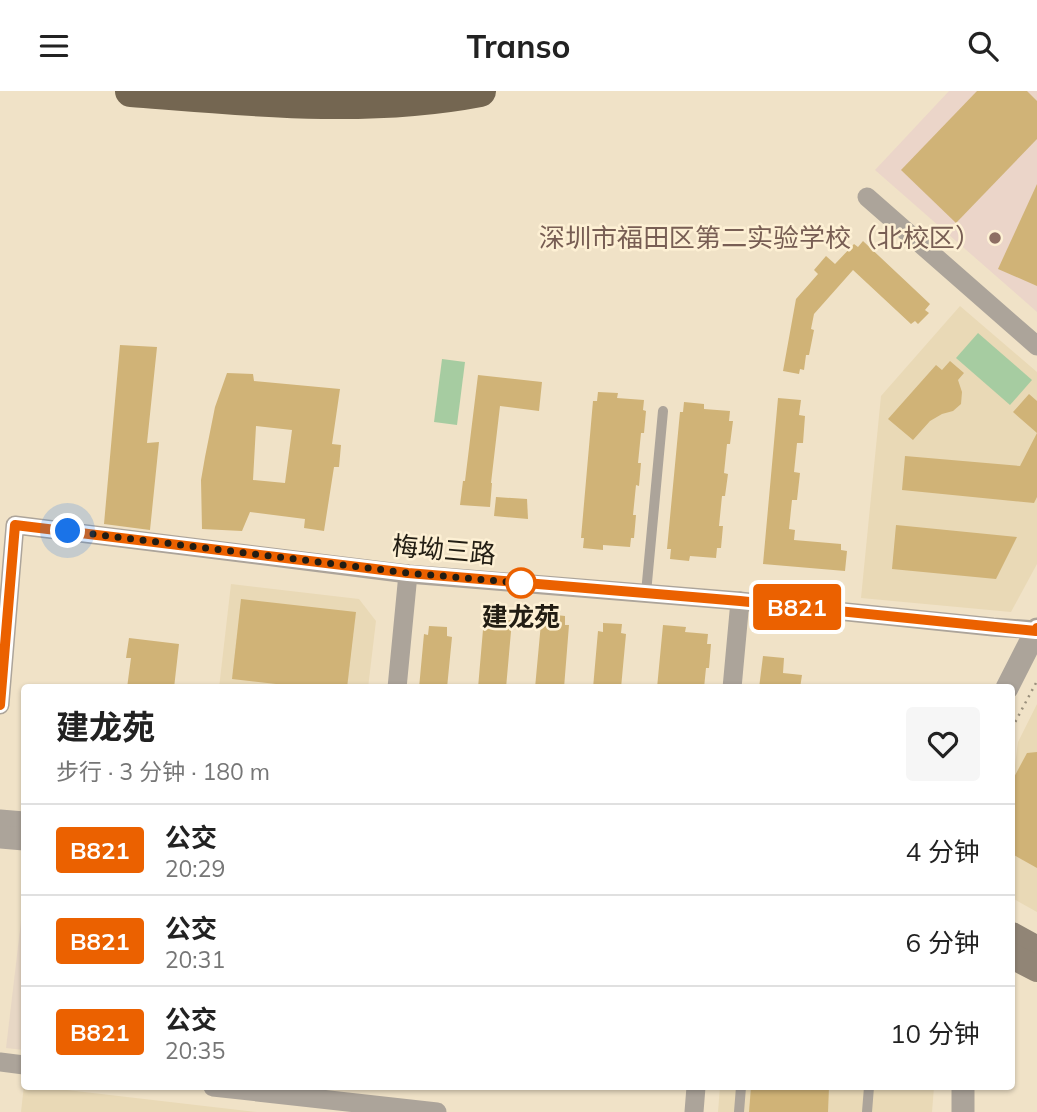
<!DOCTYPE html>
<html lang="zh">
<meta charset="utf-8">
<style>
body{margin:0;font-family:Mulish,"Noto Sans SC",sans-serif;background:#f6f6f6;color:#222;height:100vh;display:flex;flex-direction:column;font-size:26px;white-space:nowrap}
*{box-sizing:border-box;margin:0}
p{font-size:23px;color:#767676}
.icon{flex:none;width:38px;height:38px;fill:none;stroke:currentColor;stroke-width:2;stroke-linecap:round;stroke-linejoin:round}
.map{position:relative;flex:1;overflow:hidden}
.details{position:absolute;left:21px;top:593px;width:994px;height:406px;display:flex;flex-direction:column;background:#fff;border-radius:7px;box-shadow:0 2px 5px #0004}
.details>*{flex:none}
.badge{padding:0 14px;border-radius:5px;font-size:24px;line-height:46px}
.you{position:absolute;width:35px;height:35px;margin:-18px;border:5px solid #fff;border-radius:50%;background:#1a73e8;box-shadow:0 0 0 10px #1a73e833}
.map>.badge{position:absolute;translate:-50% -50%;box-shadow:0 0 0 4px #fff}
.round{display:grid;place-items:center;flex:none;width:74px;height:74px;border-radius:7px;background:#f6f6f6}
.headline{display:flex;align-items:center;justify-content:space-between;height:119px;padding:0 35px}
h1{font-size:33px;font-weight:700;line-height:52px}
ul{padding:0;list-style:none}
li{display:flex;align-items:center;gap:21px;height:91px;padding:0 35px;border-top:2px solid #e0e0e0}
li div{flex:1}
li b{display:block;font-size:26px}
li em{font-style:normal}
li .badge{min-width:77px;font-weight:700;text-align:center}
header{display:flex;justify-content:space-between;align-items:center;height:91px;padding:0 35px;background:#fff;font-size:32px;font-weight:700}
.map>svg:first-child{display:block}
.built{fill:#e9d9b6}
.education{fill:#ebd5c9}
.medical{fill:#e7d7c5}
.green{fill:#a6cca1}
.building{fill:#d0b377;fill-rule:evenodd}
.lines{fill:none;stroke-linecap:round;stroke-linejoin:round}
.path{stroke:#9a907c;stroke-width:2.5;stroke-dasharray:2 5;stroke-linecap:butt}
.service{stroke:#aca49a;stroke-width:10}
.minor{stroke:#aca49a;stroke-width:19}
.tertiary{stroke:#aca49a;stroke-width:23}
.secondary{stroke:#918576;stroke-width:26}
.trunk{stroke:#746651;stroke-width:32}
.line-casing{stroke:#fff;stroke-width:16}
.line{stroke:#eb6100;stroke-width:10}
.walk{stroke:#221d13;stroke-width:7;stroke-dasharray:0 12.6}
.education-dot{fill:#8d6e63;stroke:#fdf0d4;stroke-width:2.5}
.stop-dot{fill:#fff;stroke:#eb6100;stroke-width:3.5}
.labels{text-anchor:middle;stroke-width:5;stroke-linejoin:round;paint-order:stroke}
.education-label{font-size:26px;fill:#785e54;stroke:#fdf0d4;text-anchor:end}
.street-label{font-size:26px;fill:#221d13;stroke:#fdf0d4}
.stop-label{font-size:26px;font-weight:bold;fill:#221d13;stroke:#fdf0d4}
</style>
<header><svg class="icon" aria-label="menu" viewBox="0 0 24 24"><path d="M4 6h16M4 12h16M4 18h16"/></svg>Transo<svg class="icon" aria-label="search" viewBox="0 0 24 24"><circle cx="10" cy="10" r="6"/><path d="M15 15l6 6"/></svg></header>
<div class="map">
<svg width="1037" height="1021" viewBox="0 0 1037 1021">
<rect width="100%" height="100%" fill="#f0e2c7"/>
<g class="built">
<polygon points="960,215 1037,281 1037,473 1011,521 861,507 881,305"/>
<polygon points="231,493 359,508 376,530 368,597 219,597"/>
<polygon points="1037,613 1037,821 1012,807 1012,697 1018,651"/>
<polygon points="24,994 24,996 41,996 257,1021 21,1021"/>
<polygon points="720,996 934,996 932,1021 718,1021"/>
</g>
<polygon class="education" points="949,0 1037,0 1037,221 875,79"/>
<polygon class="medical" points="24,805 24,959 6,957"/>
<g class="green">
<polygon points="978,242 1032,289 1010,314 956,267"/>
<polygon points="442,268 465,271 457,334 434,331"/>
</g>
<g class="building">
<polygon points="977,0 1027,0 1037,10 1037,48 956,132 901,79"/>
<polygon points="1037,93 1037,195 998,178"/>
<polygon points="863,150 930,213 925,219 929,222 918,233 915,230 911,233 853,179 814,223 811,238 814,239 809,264 806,264 804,279 800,278 799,283 783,280 796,208 818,183 814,179 826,165 835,173 854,153 858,156"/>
<polygon points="120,254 157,256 147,352 159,351 150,439 104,433"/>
<polygon points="950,270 964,282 958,289 962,301 961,313 953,320 942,323 930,330 913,349 888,328 936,274 942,279"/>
<path d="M227,282L253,283L254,290L340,298L332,353L341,354L339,376H334L324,440L304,437L305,428L250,421L242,440L202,438L201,389L205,366L215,316ZM256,335L292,339L285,392L253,389Z"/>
<polygon points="478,284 542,291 539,320 500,315 491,392 492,392 490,416 460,414 463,390 465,390"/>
<polygon points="598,301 618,302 617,307 644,309 643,319 646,320 644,342 641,342 638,372 641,372 639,395 636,394 633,424 636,424 634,447 631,447 630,456 603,454 603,459 583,457 584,447 581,447 593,310 597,310"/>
<polygon points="1029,303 1037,310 1037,406 1034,412 902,399 905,365 1020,375 1037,342 1013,321"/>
<polygon points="778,307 801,309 799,324 805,325 803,352 797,352 794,381 800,382 797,409 792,409 789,438 795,439 794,449 841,453 841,459 847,460 845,480 763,473"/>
<polygon points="684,311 704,313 704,318 730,320 729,330 733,330 730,353 727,353 724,382 728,383 725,405 722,405 719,435 723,435 721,457 717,457 716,467 690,465 689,470 670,468 671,458 667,458 680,321 683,321"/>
<polygon points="496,406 527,408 528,428 494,425"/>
<polygon points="896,434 1017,446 996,488 892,478"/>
<polygon points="241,508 356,521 347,597 311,597 232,588"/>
<polygon points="490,518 508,520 507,529 512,529 506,597 478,597 484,527 489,527"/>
<polygon points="547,523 565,525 565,534 569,534 564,597 535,597 541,532 546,532"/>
<polygon points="603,532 622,533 621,542 626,543 621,597 593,597 598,540 603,541"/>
<polygon points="663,534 686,536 685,541 708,543 707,553 711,553 709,577 706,577 704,597 657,597"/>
<polygon points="429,535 447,536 447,545 452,546 447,597 419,597 424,543 428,544"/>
<polygon points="129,547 179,553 174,597 127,597 131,567 126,567"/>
<polygon points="763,565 784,567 783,582 802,584 800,597 759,597"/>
<polygon points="1037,661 1037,777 1012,763 1012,690 1027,662"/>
<polygon points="751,996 829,996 828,1021 749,1021"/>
</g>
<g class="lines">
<polyline class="path" points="1012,637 1037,590"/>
<g class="service">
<polyline points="646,502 663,320"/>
<polyline points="739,1021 741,996"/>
<polyline points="867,1021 869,996"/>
</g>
<g class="minor">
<polyline points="867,106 1037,255"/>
<polyline points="397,597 408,483"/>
<polyline points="732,597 740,510"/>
<polyline points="0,614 15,434 408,483 740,510 993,536 1037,539"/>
<polyline points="0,971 24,974"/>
<polyline points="213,996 437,1021"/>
<polyline points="694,1021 696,996"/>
</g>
<g class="tertiary">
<polyline points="1007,597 1037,538"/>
<polyline points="0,730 24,732"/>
<polyline points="0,746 24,748"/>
<polyline points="963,996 963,1021"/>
</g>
<g class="secondary">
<polyline points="1012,844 1037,858"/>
<polyline points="1012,865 1037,878"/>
</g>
<path class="trunk" d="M131,0C246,9 366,22 480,0"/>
</g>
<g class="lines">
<g class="line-casing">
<polyline id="line" points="0,614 15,434 408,482 740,510 1036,540 1037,537"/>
</g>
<use href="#line" class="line"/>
<polyline class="walk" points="68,440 408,482 521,492"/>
</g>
<circle class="education-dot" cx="995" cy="147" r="7"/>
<circle class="stop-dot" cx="521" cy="492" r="14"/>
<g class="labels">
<g class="education-label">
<text x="981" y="156">深圳市福田区第二实验学校（北校区）</text>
</g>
<g class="street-label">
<text transform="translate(444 459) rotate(5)" y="9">梅坳三路</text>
</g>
<g class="stop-label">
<text x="521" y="535">建龙苑</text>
</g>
</g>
</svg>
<div class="you" style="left:68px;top:440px"></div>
<b class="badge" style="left:797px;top:516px;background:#eb6100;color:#fff">B821</b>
<section class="details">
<div class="headline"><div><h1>建龙苑</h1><p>步行 · 3 分钟 · 180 m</p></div><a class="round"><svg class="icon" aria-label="heart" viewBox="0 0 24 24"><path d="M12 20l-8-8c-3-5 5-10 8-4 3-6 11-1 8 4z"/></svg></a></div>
<ul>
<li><span class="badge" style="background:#eb6100;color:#fff">B821</span><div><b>公交</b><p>20:29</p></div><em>4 分钟</em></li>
<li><span class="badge" style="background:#eb6100;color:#fff">B821</span><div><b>公交</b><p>20:31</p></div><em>6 分钟</em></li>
<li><span class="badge" style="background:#eb6100;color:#fff">B821</span><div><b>公交</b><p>20:35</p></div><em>10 分钟</em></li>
</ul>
</section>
</div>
